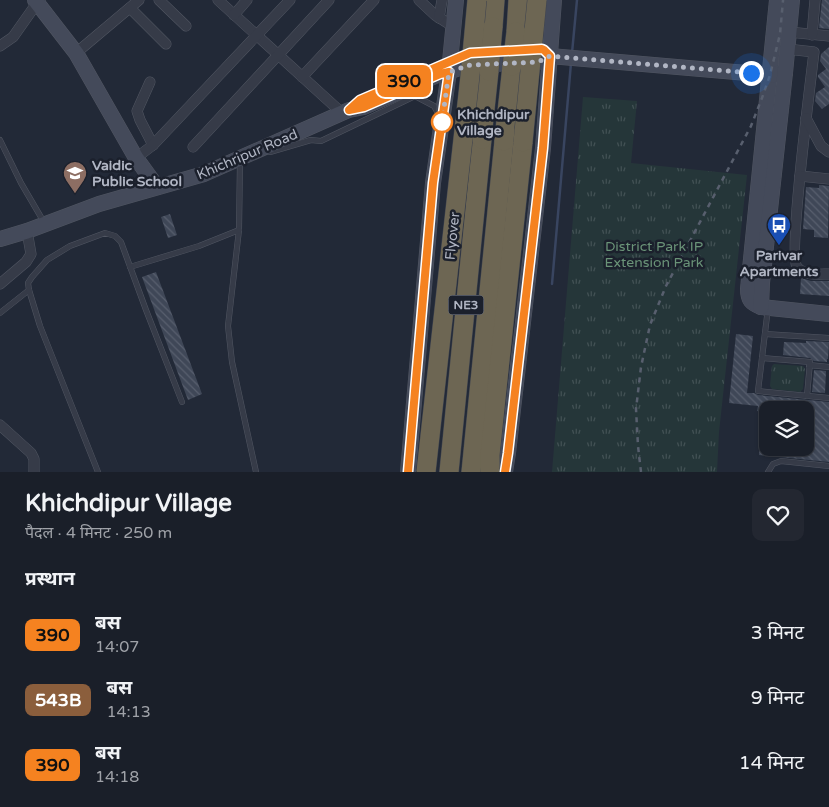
<!DOCTYPE html>
<html lang="hi">
<meta charset="utf-8">
<style>
body{margin:0;font-family:"Varela Round","Noto Sans Devanagari",sans-serif;background:#232731;color:#f1f3f6;height:100vh;display:flex;flex-direction:column;font-size:19px;white-space:nowrap}
*{box-sizing:border-box;margin:0}
p{font-size:16px;color:#9fa2a8}
.icon{flex:none;width:28px;height:28px;fill:none;stroke:currentColor;stroke-width:2;stroke-linecap:round;stroke-linejoin:round}
.map{position:relative;height:472px;overflow:hidden}
.sheet{display:flex;flex-direction:column;background:#1a1f29;flex:1}
.sheet>*{flex:none}
.badge{padding:0 10px;border-radius:8px;font-size:18px;line-height:32px}
.controls{position:absolute;left:759px;top:401px;display:grid;gap:10px}
.controls a{display:grid;place-items:center;width:55px;height:55px;border-radius:10px;background:#1a1f29;box-shadow:0 1px 4px #0004,0 0 0 1px #383d46;font-size:25px}
.you{position:absolute;width:25px;height:25px;margin:-12px;border:4px solid #fff;border-radius:50%;background:#1a73e8;box-shadow:0 0 0 8px #1a73e833}
.map>.badge{position:absolute;translate:-50% -50%;box-shadow:0 0 0 2px #fff}
h2{padding:0 25px;font-size:19px;line-height:45px}
.round{display:grid;place-items:center;flex:none;width:52px;height:52px;border-radius:10px;background:#232731}
.headline{display:flex;align-items:center;justify-content:space-between;height:85px;padding:0 25px}
h1{font-size:24px;font-weight:800;line-height:38px}
ul{padding:0;list-style:none}
li{display:flex;align-items:center;gap:15px;height:65px;padding:0 25px}
li div{flex:1}
li b{display:block;font-size:19px}
li em{font-style:normal}
li .badge{min-width:55px;font-weight:700;text-align:center}
.map>svg:first-child{display:block}
.grass{fill:url(#grass-tufts)}
.lines{fill:none;stroke-linecap:round;stroke-linejoin:round}
.stream{stroke:#394560;stroke-width:2.5}
.building{fill:url(#building-back-hatch)}
.lane-casing{stroke:#515662;stroke-width:6}
.street-casing{stroke:#515662;stroke-width:11}
.secondary-casing{stroke:#515662;stroke-width:16}
.highway-casing{stroke:#3e434f;stroke-width:20}
.lane{stroke:#363b48;stroke-width:5}
.street{stroke:#363b48;stroke-width:10}
.secondary{stroke:#444a5a;stroke-width:15}
.highway{stroke:#6d6653;stroke-width:19}
.rail{stroke:#585f6e;stroke-width:2.5;stroke-dasharray:5 5;stroke-linecap:butt}
.highway-bridge-casing{stroke:#3e434f;stroke-width:20;stroke-linecap:butt}
.highway-bridge{stroke:#6d6653;stroke-width:19}
.line-casing{stroke:#fff;stroke-width:11}
.line{stroke:#f58220;stroke-width:8}
.walk{stroke:#b1b6c4;stroke-width:5;stroke-dasharray:0 9}
.stop-dot{fill:#fff;stroke:#f58220;stroke-width:2.5}
.labels{text-anchor:middle;stroke-width:5;stroke-linejoin:round;paint-order:stroke}
.shield{fill:#1b202c;stroke:#848996;stroke-width:1}
.shield-label{font-size:12px;font-weight:bold;fill:#b1b6c4}
.stop-label{font-size:14px;font-weight:bold;fill:#b1b6c4;stroke:#1b202c;text-anchor:start}
.street-label{font-size:14px;fill:#b1b6c4;stroke:#1b202c}
.poi-label{font-size:14px;font-weight:bold;fill:#b1b6c4;stroke:#1b202c;text-anchor:start}
.park-label{font-size:14px;fill:#6a9378;stroke:#1b202c}
</style>
<div class="map">
<svg width="829" height="472" viewBox="0 0 829 472">
<defs>
<pattern id="grass-tufts" width="24" height="20" patternUnits="userSpaceOnUse" patternTransform="scale(1.25)"><rect width="24" height="20" fill="#253639"/><path d="M3 7l-1-3M5 7V3M7 7l1-3M15 17l-1-3M17 17v-4M19 17l1-3" fill="none" stroke="#425154"/></pattern>
<pattern id="building-back-hatch" width="6" height="6" patternUnits="userSpaceOnUse" patternTransform="scale(1.25)"><rect width="6" height="6" fill="#3f4757"/><path d="M-1 5l2 2M0 0l6 6M5-1l2 2" fill="none" stroke="#585f6e"/></pattern>
</defs>
<rect width="100%" height="100%" fill="#222937"/>
<g class="grass">
<polygon points="583,97 637,101 631,163 747,175 719,432 717,472 552,472"/>
<polygon points="774,364 803,366 805,369 803,389 800,392 772,389 770,386 772,366"/>
</g>
<g class="lines">
<g class="stream">
<polyline points="572,53 577,0"/>
<polyline points="552,284 571,63"/>
</g>
</g>
<g class="building">
<polygon points="822,0 829,0 829,29 819,28"/>
<polygon points="829,47 829,104 822,109 815,101 816,93 825,87 818,77 818,75 826,69 820,61 821,54"/>
<polygon points="819,185 829,186 828,238 814,237 814,230 803,229 806,187 819,188"/>
<polygon points="170,214 177,235 168,238 161,217"/>
<polygon points="156,272 202,394 188,400 142,277"/>
<polygon points="801,278 811,281 829,281 829,296 800,294"/>
<polygon points="736,334 753,336 747,393 754,393 758,395 829,402 829,462 759,455 762,418 768,418 768,448 794,449 795,448 805,448 805,410 768,410 768,412 757,411 758,406 729,403"/>
<polygon points="806,341 829,342 828,359 827,359 827,362 814,361 810,358 783,355 784,342 806,343"/>
<polygon points="814,370 826,371 825,393 812,392"/>
</g>
<g class="lines">
<g class="lane-casing">
<g id="lane">
<polyline points="0,140 21,183 45,224"/>
<polyline points="270,152 311,140 321,141 415,96 434,106 439,115"/>
<polyline points="240,161 239,230 228,326 232,362 256,472"/>
<polyline points="130,267 199,246 239,230"/>
<polyline points="768,308 758,391 829,398"/>
<polyline points="0,313 29,290"/>
<polyline points="765,334 829,338"/>
<polyline points="762,358 810,362 807,396"/>
<polyline points="809,365 829,367"/>
<polyline points="98,472 40,326 29,290 28,283 32,277 47,260 70,246 105,233 115,236 121,242 146,310 182,402"/>
<polyline points="768,472 773,464 781,461 829,466"/>
</g>
</g>
<g class="street-casing">
<g id="street">
<polyline points="159,0 186,26"/>
<polyline points="218,0 342,113"/>
<polyline points="419,0 435,15 454,27"/>
<polyline points="130,8 166,44"/>
<polyline points="234,15 247,0"/>
<polyline points="439,18 442,0"/>
<polyline points="789,32 829,36"/>
<polyline points="812,35 815,0"/>
<polyline points="0,46 13,37 37,3 40,1"/>
<path d="M787,49L814,52C811,79 788,255 797,267C804,276 819,274 829,274"/>
<polyline points="76,53 139,0"/>
<polyline points="302,77 374,0"/>
<polyline points="150,82 137,111 140,120 153,145"/>
<polyline points="806,118 821,146 829,152"/>
<polyline points="193,147 329,0"/>
<polyline points="136,158 153,145 290,0"/>
<polyline points="800,176 829,179"/>
<polyline points="0,284 26,262 31,254 27,231"/>
<polyline points="0,425 31,453 34,459 34,472"/>
</g>
</g>
<g class="secondary-casing">
<g id="secondary">
<polyline points="35,0 76,53 136,158 157,187"/>
<path d="M777,0L748,289C748,300 751,303 761,307L829,314"/>
<polyline points="0,239 27,231 99,204 204,174 342,113 349,110 364,107 440,74 470,65 538,62 550,56 770,75 785,73"/>
<polyline points="761,307 762,283 785,73 792,0"/>
<polyline points="408,472 433,183 449,72 456,0"/>
<polyline points="505,472 508,453 543,148 554,0"/>
</g>
</g>
<g class="highway-casing">
<g id="highway">
<polyline points="493,27 495,0"/>
<polyline points="516,32 518,0"/>
<polyline points="483,128 489,71"/>
<polyline points="505,130 512,66"/>
<polyline points="449,472 482,139"/>
<polyline points="471,472 504,141"/>
<polyline points="490,472 490,455 523,142"/>
</g>
</g>
<use href="#lane" class="lane"/>
<use href="#street" class="street"/>
<use href="#secondary" class="secondary"/>
<use href="#highway" class="highway"/>
<polyline class="rail" points="641,472 638,446 636,409 641,367 650,325 666,286 751,126 762,98 770,75 780,34 783,0"/>
<g class="highway-bridge-casing">
<g id="highway-bridge">
<polyline points="512,66 516,32"/>
<polyline points="489,71 493,27"/>
<polyline points="482,139 483,128"/>
<polyline points="504,141 505,130"/>
<polyline points="523,142 537,0"/>
<polyline points="426,472 470,76 477,0"/>
</g>
</g>
<use href="#highway-bridge" class="highway-bridge"/>
</g>
<g class="lines">
<g class="line-casing">
<polyline id="line" points="408,472 433,183 449,72 440,74 364,107 349,110 360,100 470,53 542,49 544,50 550,56 543,148 508,453 505,472"/>
</g>
<use href="#line" class="line"/>
<polyline class="walk" points="442,122 449,72 470,65 538,62 550,56 751,73"/>
</g>
<defs>
<g id="school-pin" transform="scale(1.25)"><path d="M0 17L-7.5 6A9.5 9.5 0 1 1 7.5 6Z" fill="#8d6e63" stroke="#1b202c"/><path d="M0-5L7-2L0 1L-7-2ZM-4 1L0 2.5L4 1V4Q0 6-4 4Z" fill="#fff"/></g>
<g id="bus-pin" transform="scale(1.25)"><path d="M0 17L-7.5 6A9.5 9.5 0 1 1 7.5 6Z" fill="#1a4fb4" stroke="#1b202c"/><path d="M-5-6H5V4H4V6H2V4H-2V6H-4V4H-5ZM-3.5-4V0h7V-4ZM-3.5 1.2v1.5H-2V1.2ZM2 1.2v1.5H3.5V1.2Z" fill="#fff"/></g>
</defs>
<g fill-rule="evenodd">
<use href="#school-pin" x="75" y="173"/>
<use href="#bus-pin" x="779" y="225"/>
</g>
<circle class="stop-dot" cx="442" cy="122" r="10"/>
<g class="labels">
<rect class="shield" x="448.5" y="295.5" width="35" height="19" rx="4"/>
<g class="shield-label">
<text x="466" y="309">NE3</text>
</g>
<g class="stop-label">
<text x="457" y="119">Khichdipur<tspan x="457" dy="16">Village</tspan></text>
</g>
<g class="street-label">
<text transform="translate(247 154) rotate(-23)" y="5">Khichripur Road</text>
<text transform="translate(452 236) rotate(-84)" y="5">Flyover</text>
</g>
<g class="poi-label">
<text x="92" y="170">Vaidic<tspan x="92" dy="16">Public School</tspan></text>
<text x="779" y="260" text-anchor="middle">Parivar<tspan x="779" dy="16">Apartments</tspan></text>
</g>
<g class="park-label">
<text x="654" y="251">District Park IP<tspan x="654" dy="16">Extension Park</tspan></text>
</g>
</g>
</svg>
<div class="controls">
<a><svg class="icon" aria-label="layers" viewBox="0 0 24 24"><path d="M12 4l9 5-9 5-9-5zM3 14l9 5 9-5"/></svg></a>
</div>
<div class="you" style="left:751px;top:73px"></div>
<b class="badge" style="left:404px;top:81px;background:#f58220;color:#111">390</b>
</div>
<section class="sheet">
<div class="headline"><div><h1>Khichdipur Village</h1><p>पैदल · 4 मिनट · 250 m</p></div><a class="round"><svg class="icon" aria-label="heart" viewBox="0 0 24 24"><path d="M12 20l-8-8c-3-5 5-10 8-4 3-6 11-1 8 4z"/></svg></a></div>
<h2>प्रस्थान</h2>
<ul>
<li><span class="badge" style="background:#f58220;color:#111">390</span><div><b>बस</b><p>14:07</p></div><em>3 मिनट</em></li>
<li><span class="badge" style="background:#8b5e3c;color:#fff">543B</span><div><b>बस</b><p>14:13</p></div><em>9 मिनट</em></li>
<li><span class="badge" style="background:#f58220;color:#111">390</span><div><b>बस</b><p>14:18</p></div><em>14 मिनट</em></li>
</ul>
</section>
